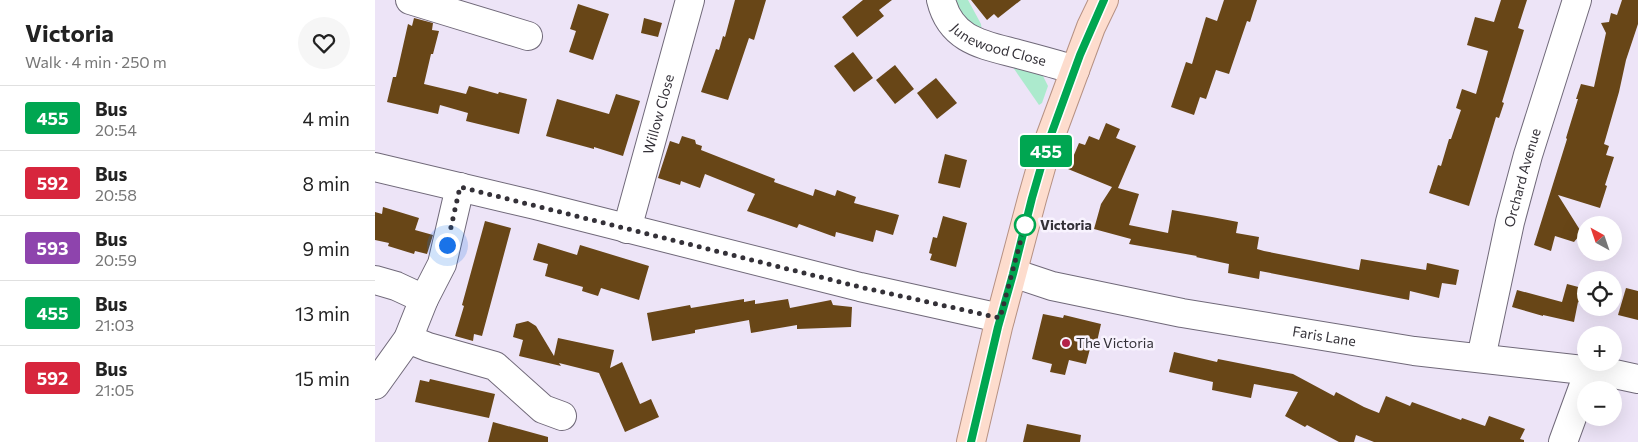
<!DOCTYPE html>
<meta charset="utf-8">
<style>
body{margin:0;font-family:Commissioner,sans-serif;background:#f6f6f6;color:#222;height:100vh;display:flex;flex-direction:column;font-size:19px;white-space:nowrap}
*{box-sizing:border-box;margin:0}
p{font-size:16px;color:#767676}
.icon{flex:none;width:28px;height:28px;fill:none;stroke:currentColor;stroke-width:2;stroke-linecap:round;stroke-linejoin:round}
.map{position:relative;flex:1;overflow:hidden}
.details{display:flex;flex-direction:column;background:#fff;width:375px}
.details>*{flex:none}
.badge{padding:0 10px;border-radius:4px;font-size:18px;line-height:32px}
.needle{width:32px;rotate:320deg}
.tools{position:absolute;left:1202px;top:216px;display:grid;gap:10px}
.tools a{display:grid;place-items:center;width:45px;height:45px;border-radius:50%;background:#fff;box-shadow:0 5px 20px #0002;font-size:25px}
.you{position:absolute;width:25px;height:25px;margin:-12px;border:4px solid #fff;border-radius:50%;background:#1a73e8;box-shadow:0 0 0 8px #1a73e833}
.map>.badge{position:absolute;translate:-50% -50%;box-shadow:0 0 0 2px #fff}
.round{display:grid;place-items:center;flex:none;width:52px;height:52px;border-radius:26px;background:#f6f6f6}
.overview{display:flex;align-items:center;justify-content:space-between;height:85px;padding:0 25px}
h1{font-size:24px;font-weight:700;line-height:38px}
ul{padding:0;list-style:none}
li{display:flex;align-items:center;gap:15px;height:65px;padding:0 25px;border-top:1px solid #e0e0e0}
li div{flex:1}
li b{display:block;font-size:19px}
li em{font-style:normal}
li .badge{min-width:55px;font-weight:700;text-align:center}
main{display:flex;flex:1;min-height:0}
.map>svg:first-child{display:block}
.green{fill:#aceacd}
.building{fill:#684617}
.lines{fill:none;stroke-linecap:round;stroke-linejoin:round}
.minor-casing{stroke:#706979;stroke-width:30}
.major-casing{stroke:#b69183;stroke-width:30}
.minor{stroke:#fff;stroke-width:28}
.major{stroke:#fddccd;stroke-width:28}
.line-casing{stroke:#fff;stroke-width:11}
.line{stroke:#00a651;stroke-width:8}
.walk{stroke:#343138;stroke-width:5;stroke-dasharray:0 9}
.stop-dot{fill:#fff;stroke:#00a651;stroke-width:2.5}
.poi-dot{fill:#b32149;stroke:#f8f3fe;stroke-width:2}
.labels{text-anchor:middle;stroke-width:5;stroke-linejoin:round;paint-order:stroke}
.street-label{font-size:14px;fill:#343138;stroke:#f8f3fe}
.stop-label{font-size:14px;font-weight:bold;fill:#343138;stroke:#f8f3fe;text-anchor:start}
.poi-label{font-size:14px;fill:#343138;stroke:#f8f3fe;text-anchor:start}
</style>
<main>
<section class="details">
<div class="overview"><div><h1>Victoria</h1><p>Walk · 4 min · 250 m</p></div><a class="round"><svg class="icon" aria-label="heart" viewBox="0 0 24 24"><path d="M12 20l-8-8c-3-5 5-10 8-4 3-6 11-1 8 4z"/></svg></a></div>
<ul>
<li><span class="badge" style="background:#00a651;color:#fff">455</span><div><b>Bus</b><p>20:54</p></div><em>4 min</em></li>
<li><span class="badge" style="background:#d7263d;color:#fff">592</span><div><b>Bus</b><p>20:58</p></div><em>8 min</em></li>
<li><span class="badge" style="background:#8e44ad;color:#fff">593</span><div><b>Bus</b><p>20:59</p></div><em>9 min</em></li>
<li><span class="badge" style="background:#00a651;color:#fff">455</span><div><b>Bus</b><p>21:03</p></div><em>13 min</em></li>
<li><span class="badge" style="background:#d7263d;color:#fff">592</span><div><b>Bus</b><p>21:05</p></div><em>15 min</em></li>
</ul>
</section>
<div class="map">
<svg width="1263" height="442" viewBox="0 0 1263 442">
<rect width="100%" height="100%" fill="#ede4f7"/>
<g class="green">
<polygon points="570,0 593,0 606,24 607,32 602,36"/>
<polygon points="635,63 667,74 673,86 667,103 664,105"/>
</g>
<g class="building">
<polygon points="360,0 391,0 379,40 374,38 353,100 326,92 341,49 344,50 348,36 350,37"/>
<polygon points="488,0 517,0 504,10 509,16 482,37 467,17"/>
<polygon points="596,0 646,0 623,18 619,14 612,20"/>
<polygon points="849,0 882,0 875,22 872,21 854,74 841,70 831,99 825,97 819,115 796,107 811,62 817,64 831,17 842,21"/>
<polygon points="1126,0 1152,0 1143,28 1149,30 1127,102 1129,103 1124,118 1121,117 1094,206 1054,193 1063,165 1066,166 1074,139 1076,139 1086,110 1081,108 1087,89 1101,94 1113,51 1092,45 1100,17 1119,22"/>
<polygon points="1247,0 1263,0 1263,24 1251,60 1244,92 1229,144 1234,146 1231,155 1239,157 1230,185 1232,186 1225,208 1183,195 1205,230 1204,236 1199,242 1180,236 1176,251 1159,245 1192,139 1191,138 1203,99 1201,99 1206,84 1219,87 1231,33 1226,23 1234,22 1236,13 1242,15"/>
<polygon points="203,4 234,14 218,60 194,52 201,31 195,29"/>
<polygon points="39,18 58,23 57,30 64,31 58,54 56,54 49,84 91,94 94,86 123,94 124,92 152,99 144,134 91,121 93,113 65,105 63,114 12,102 18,77 21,77 33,24 37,26"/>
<polygon points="269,18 287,23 283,37 266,33"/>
<polygon points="478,52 498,78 479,92 459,66"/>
<polygon points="520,65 539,89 520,104 501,80"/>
<polygon points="561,78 582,103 562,119 542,93"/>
<polygon points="241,94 265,101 248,156 219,147 219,149 171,136 182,99 234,114"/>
<polygon points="731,123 745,129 741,138 761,146 743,188 764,194 754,225 793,233 797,210 837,217 863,222 861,233 884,237 882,249 889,251 984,270 986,259 1051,270 1052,263 1084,270 1081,285 1067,283 1064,298 1035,291 1034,300 885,271 884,279 853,273 854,264 821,257 822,256 754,244 756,239 719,229 726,204 737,187 693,169 704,143 710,145 714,136 724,140"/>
<polygon points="307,136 320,140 321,144 327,146 326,150 400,179 399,182 438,196 440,189 460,196 462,190 481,197 479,203 524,215 518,235 501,230 498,242 461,232 460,237 424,224 422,228 372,211 380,194 330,174 325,188 306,181 305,185 283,178 295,141 304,144"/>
<polygon points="570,154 592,160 585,188 563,183"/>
<polygon points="8,207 44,218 40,230 58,235 52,254 40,251 39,254 13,246 14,243 0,240 0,212 7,214"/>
<polygon points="568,216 592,223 581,267 555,260 557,254 554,253 558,237 562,238"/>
<polygon points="110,221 136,228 107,336 99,334 98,341 80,336 89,306 87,305"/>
<polygon points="163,243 202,255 205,245 274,266 264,300 226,288 223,296 207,291 208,287 170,276 173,264 158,260"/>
<polygon points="1192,284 1211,289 1211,304 1203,302 1199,322 1168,315 1168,316 1137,307 1142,290 1187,302"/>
<polygon points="1251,288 1263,291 1263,320 1243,315"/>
<polygon points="369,299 369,302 380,300 380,304 413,299 415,308 456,300 458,305 477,307 476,327 422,329 422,325 376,333 374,320 320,330 320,333 277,341 272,313 315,305 316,308"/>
<polygon points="668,314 688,318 689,315 726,324 721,346 716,345 711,364 694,360 690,375 675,372 677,364 657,359"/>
<polygon points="153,321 161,326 179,356 183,338 239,350 235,368 247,362 265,404 276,399 284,417 250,432 224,373 184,363 186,366 144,356 148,340 138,337 141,324"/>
<polygon points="799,352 842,362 843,359 918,374 959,396 961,392 989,407 1004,413 1011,396 1035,406 1037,402 1086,420 1087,418 1110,426 1114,416 1150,429 1145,439 1149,440 1149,442 999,442 981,435 979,442 964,442 932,425 930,427 910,416 923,392 879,384 876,398 837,390 838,382 794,372"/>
<polygon points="55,379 120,394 114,418 40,402 45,380 54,382"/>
<polygon points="118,422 173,437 173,442 113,442"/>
<polygon points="652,424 706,435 705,442 648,442"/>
</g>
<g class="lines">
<g class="minor-casing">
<g id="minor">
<polyline points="35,0 153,36"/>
<path id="s1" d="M566,0C576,41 609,45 643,54C662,59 681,64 700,70"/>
<polyline points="0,167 160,205 485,287 625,318"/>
<path id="s2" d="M252,229L315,0"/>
<path id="s3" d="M638,273L677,286L807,313L1039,351L1235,373L1263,379"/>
<polyline points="0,280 21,286 49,299"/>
<polyline points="33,339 53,347 120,366 168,409 187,416"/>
<path id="s4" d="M1106,358L1135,222L1153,155L1202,0"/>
<polyline points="0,385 33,339 49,299 67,264 85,187"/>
<polyline points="1188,442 1214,371"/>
</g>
</g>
<g class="major-casing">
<polyline id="major" points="596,442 623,327 657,199 673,143 716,27 729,0"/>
</g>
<use href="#minor" class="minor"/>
<use href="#major" class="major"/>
</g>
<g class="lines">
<g class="line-casing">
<polyline id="line" points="596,442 623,327 638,274 657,198 673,143 705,55 729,0"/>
</g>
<use href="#line" class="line"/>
<polyline class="walk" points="72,245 85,187 485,287 625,318 652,217 650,225"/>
</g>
<circle class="stop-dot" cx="650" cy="225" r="10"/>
<circle class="poi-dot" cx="691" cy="343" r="5"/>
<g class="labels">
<g class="street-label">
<text dy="5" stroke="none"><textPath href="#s1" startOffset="79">Junewood Close</textPath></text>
<text dy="5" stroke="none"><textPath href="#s2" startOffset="119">Willow Close</textPath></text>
<text dy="5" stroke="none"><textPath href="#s4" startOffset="185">Orchard Avenue</textPath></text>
<text dy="5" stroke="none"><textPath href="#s3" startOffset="318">Faris Lane</textPath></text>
</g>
<g class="stop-label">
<text x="665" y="230">Victoria</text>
</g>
<g class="poi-label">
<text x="701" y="348">The Victoria</text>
</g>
</g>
</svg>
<div class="tools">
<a><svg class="needle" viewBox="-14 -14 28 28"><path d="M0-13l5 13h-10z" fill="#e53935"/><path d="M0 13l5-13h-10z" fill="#767676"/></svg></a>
<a><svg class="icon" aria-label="locate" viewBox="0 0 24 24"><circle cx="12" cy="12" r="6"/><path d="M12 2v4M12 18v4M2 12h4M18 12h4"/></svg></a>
<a>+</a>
<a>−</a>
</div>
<div class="you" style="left:72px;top:245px"></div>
<b class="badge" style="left:671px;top:151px;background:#00a651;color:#fff">455</b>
</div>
</main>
